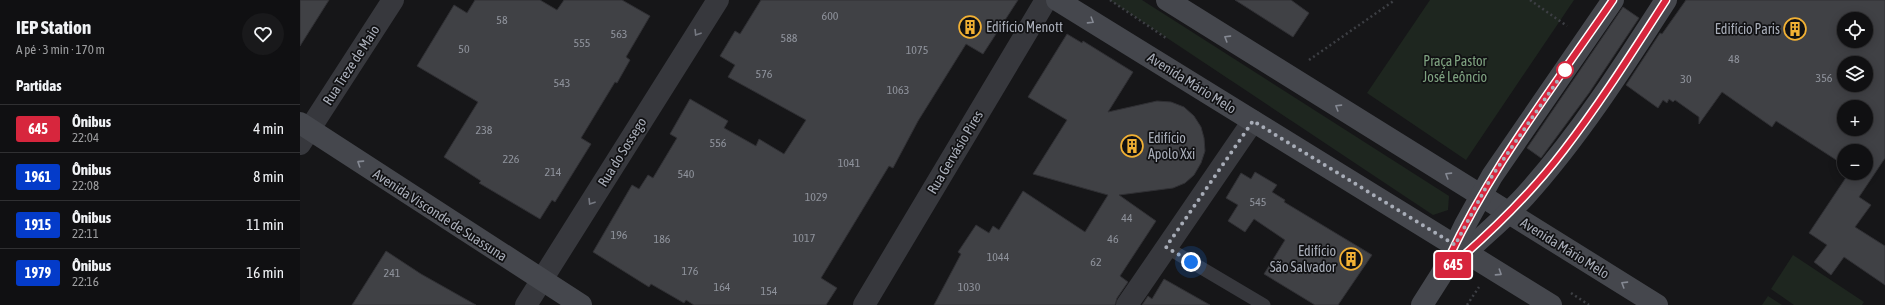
<!DOCTYPE html>
<html lang="pt">
<meta charset="utf-8">
<style>
body{margin:0;font-family:"Asap Condensed",sans-serif;background:#19191b;color:#f1f3f6;height:100vh;display:flex;flex-direction:column;font-size:15px;white-space:nowrap}
*{box-sizing:border-box;margin:0}
p{font-size:13px;color:#9c9d9f}
.icon{flex:none;width:22px;height:22px;fill:none;stroke:currentColor;stroke-width:2;stroke-linecap:round;stroke-linejoin:round}
.map{position:relative;flex:1;overflow:hidden}
.drawer{display:flex;flex-direction:column;background:#101012;width:300px}
.drawer>*{flex:none}
.badge{padding:0 8px;border-radius:3px;font-size:14px;line-height:26px}
.fabs{position:absolute;left:1537px;top:12px;display:grid;gap:8px}
.fabs a{display:grid;place-items:center;width:36px;height:36px;border-radius:50%;background:#101012;box-shadow:0 2px 10px #0003,0 0 0 1px #303032;font-size:20px}
.you{position:absolute;width:20px;height:20px;margin:-10px;border:3px solid #fff;border-radius:50%;background:#1a73e8;box-shadow:0 0 0 6px #1a73e833}
.map>.badge{position:absolute;translate:-50% -50%;box-shadow:0 0 0 2px #fff}
h2{padding:0 16px;font-size:15px;line-height:36px}
.round{display:grid;place-items:center;flex:none;width:42px;height:42px;border-radius:21px;background:#19191b}
.overview{display:flex;align-items:center;justify-content:space-between;height:68px;padding:0 16px}
h1{font-size:19px;font-weight:700;line-height:30px}
ul{padding:0;list-style:none}
li{display:flex;align-items:center;gap:12px;height:48px;padding:0 16px;border-top:1px solid #303032}
li div{flex:1}
li b{display:block;font-size:15px}
li em{font-style:normal}
li .badge{min-width:44px;font-weight:700;text-align:center}
main{display:flex;flex:1;min-height:0}
.map>svg:first-child{display:block}
.green{fill:#1e261f}
.building{fill:#404145;stroke:#303034;fill-rule:evenodd}
.lines{fill:none;stroke-linecap:round;stroke-linejoin:round}
.path{stroke:#3d3f44;stroke-width:2.5;stroke-dasharray:2 3;stroke-linecap:butt}
.service{stroke:#37383d;stroke-width:13}
.minor{stroke:#37383d;stroke-width:22}
.tertiary{stroke:#37383d;stroke-width:22}
.secondary{stroke:#45474d;stroke-width:22}
.oneway{stroke:#858993}
.oneway2{stroke:#757881}
.line-casing{stroke:#fff;stroke-width:9}
.line{stroke:#d7263d;stroke-width:6}
.walk{stroke:#a8adb8;stroke-width:4;stroke-dasharray:0 7.2}
.stop-dot{fill:#fff;stroke:#d7263d;stroke-width:2}
.labels{text-anchor:middle;stroke-width:3.5;stroke-linejoin:round;paint-order:stroke}
.number-label{font-size:12px;fill:#8e929b}
.poi-label{font-size:14px;fill:#a8adb8;stroke:#111113;text-anchor:start}
.park-label{font-size:14px;fill:#7fa381;stroke:#111113}
.street-label{font-size:14px;fill:#a8adb8;stroke:#111113}
</style>
<main>
<section class="drawer">
<div class="overview"><div><h1>IEP Station</h1><p>A pé · 3 min · 170 m</p></div><a class="round"><svg class="icon" aria-label="heart" viewBox="0 0 24 24"><path d="M12 20l-8-8c-3-5 5-10 8-4 3-6 11-1 8 4z"/></svg></a></div>
<h2>Partidas</h2>
<ul>
<li><span class="badge" style="background:#d7263d;color:#fff">645</span><div><b>Ônibus</b><p>22:04</p></div><em>4 min</em></li>
<li><span class="badge" style="background:#043bc9;color:#fff">1961</span><div><b>Ônibus</b><p>22:08</p></div><em>8 min</em></li>
<li><span class="badge" style="background:#043bc9;color:#fff">1915</span><div><b>Ônibus</b><p>22:11</p></div><em>11 min</em></li>
<li><span class="badge" style="background:#043bc9;color:#fff">1979</span><div><b>Ônibus</b><p>22:16</p></div><em>16 min</em></li>
</ul>
</section>
<div class="map">
<svg width="1585" height="305" viewBox="0 0 1585 305">
<rect width="100%" height="100%" fill="#161618"/>
<g class="green">
<polygon points="810,0 842,0 1149,196 1148,210 1133,215"/>
<polygon points="1130,0 1274,0 1166,160 1067,93"/>
<polygon points="1493,255 1564,302 1562,305 1494,305 1471,289"/>
<polygon points="1468,296 1482,305 1462,305"/>
</g>
<g class="building">
<polygon points="0,0 29,0 0,46"/>
<polygon points="175,0 240,0 257,10 264,0 322,0 350,16 326,57 330,60 317,83 315,82 281,138 291,144 255,202 252,200 240,219 179,183 181,181 144,157 178,102 117,66 154,5 167,13"/>
<polygon points="461,0 718,0 683,54 666,44 618,121 593,168 589,166 521,278 537,288 526,305 394,305 386,300 384,303 351,284 349,287 293,252 332,185 339,189 348,175 353,178 377,138 370,134 390,99 428,121 424,128 456,146 459,139 484,154 506,120 428,77 435,65 420,56 435,31 440,34"/>
<polygon points="935,0 991,0 1009,13 993,37"/>
<path d="M1386,0H1585V158L1559,197L1571,205L1555,227L1585,246V285L1544,257L1531,275L1514,262L1527,245L1509,233L1549,173H1566V151H1544V165L1476,121L1472,127L1422,92L1399,124V117L1375,100L1373,102L1369,99L1367,103L1363,100L1358,108L1326,85L1360,33L1362,34ZM1544,19H1566V41H1544ZM1544,63H1566V85H1544ZM1544,107H1566V129H1544Z"/>
<polygon points="1323,7 1339,18 1289,93 1241,158 1227,148"/>
<polygon points="767,34 782,43 783,41 833,72 808,112 857,101 871,102 884,107 894,116 901,127 904,138 905,151 901,163 894,175 885,183 873,188 819,195 856,221 820,276 828,282 817,298 815,305 634,305 661,254 658,252 676,225 689,233 693,226 699,230 723,191 785,232 808,195 733,174 767,120 728,97"/>
<polygon points="955,172 977,185 972,192 985,200 984,202 1072,255 1038,305 1015,305 964,274 985,240 954,219 945,232 928,221 938,205 926,198 941,173 951,179"/>
<polygon points="86,251 121,274 176,305 52,305"/>
<polygon points="864,279 910,305 842,305 848,296 852,299"/>
</g>
<g class="lines">
<g class="path">
<polyline points="810,0 866,38"/>
<polyline points="1230,0 1267,26"/>
<polyline points="1009,60 1095,0"/>
<polyline points="1271,293 1289,305"/>
<polyline points="1167,305 1179,287"/>
</g>
<polyline class="service" points="866,247 964,305"/>
<g class="minor">
<polyline points="0,144 93,0"/>
<polyline points="226,305 418,0"/>
<polyline points="827,305 953,121"/>
</g>
<polyline class="tertiary" points="564,305 746,0"/>
<g class="secondary">
<polyline points="757,0 1251,305"/>
<polyline points="867,0 1357,305"/>
<polyline points="0,123 281,305"/>
<path d="M1157,261C1179,239 1204,219 1225,196C1279,136 1323,67 1366,0"/>
<polyline points="1122,305 1141,275 1165,225 1192,176 1313,0"/>
</g>
</g>
<defs><path id="oneway-chevron" d="M-2-3.5L2.5 0L-2 3.5" fill="none" stroke-width="1.6" stroke-linecap="round" stroke-linejoin="round"/></defs>
<g class="oneway">
<use href="#oneway-chevron" transform="translate(791 21) rotate(32)"/>
<use href="#oneway-chevron" transform="translate(927 38) rotate(-148)"/>
<use href="#oneway-chevron" transform="translate(1038 107) rotate(-148)"/>
<use href="#oneway-chevron" transform="translate(60 163) rotate(-147)"/>
<use href="#oneway-chevron" transform="translate(1148 175) rotate(-148)"/>
<use href="#oneway-chevron" transform="translate(1199 273) rotate(33)"/>
<use href="#oneway-chevron" transform="translate(1324 284) rotate(-148)"/>
</g>
<g class="oneway2">
<use href="#oneway-chevron" transform="translate(397 33) rotate(122)"/>
<use href="#oneway-chevron" transform="translate(291 202) rotate(122)"/>
</g>
<g class="lines">
<g class="line-casing">
<path id="line" d="M1313,0C1252,89 1184,176 1141,275C1185,238 1229,196 1264,150C1301,102 1333,51 1366,0"/>
</g>
<use href="#line" class="line"/>
<polyline class="walk" points="891,262 866,247 953,121 1155,245 1192,176 1265,70"/>
</g>
<defs>
<g id="building-ring" transform="scale(1.15)"><circle r="9.5" fill="#111113" stroke="#f2b134" stroke-width="1.5"/><path d="M-4-6H4V6H1V3H-1V6H-4ZM-2.5-4.3h1.7v1.8h-1.7ZM.8-4.3h1.7v1.8H.8ZM-2.5-1h1.7V.8h-1.7ZM.8-1h1.7V.8H.8Z" fill="#f2b134"/></g>
</defs>
<g fill-rule="evenodd">
<use href="#building-ring" x="670" y="27"/>
<use href="#building-ring" x="1495" y="29"/>
<use href="#building-ring" x="832" y="146"/>
<use href="#building-ring" x="1051" y="259"/>
</g>
<circle class="stop-dot" cx="1265" cy="70" r="8"/>
<g class="labels">
<g class="number-label">
<text x="530" y="20">600</text>
<text x="202" y="24">58</text>
<text x="319" y="38">563</text>
<text x="489" y="42">588</text>
<text x="282" y="47">555</text>
<text x="164" y="53">50</text>
<text x="617" y="54">1075</text>
<text x="1434" y="63">48</text>
<text x="464" y="78">576</text>
<text x="1524" y="82">356</text>
<text x="1386" y="83">30</text>
<text x="262" y="87">543</text>
<text x="598" y="94">1063</text>
<text x="184" y="134">238</text>
<text x="418" y="147">556</text>
<text x="211" y="163">226</text>
<text x="549" y="167">1041</text>
<text x="253" y="176">214</text>
<text x="386" y="178">540</text>
<text x="516" y="201">1029</text>
<text x="958" y="206">545</text>
<text x="827" y="222">44</text>
<text x="319" y="239">196</text>
<text x="504" y="242">1017</text>
<text x="362" y="243">186</text>
<text x="813" y="243">46</text>
<text x="698" y="261">1044</text>
<text x="796" y="266">62</text>
<text x="390" y="275">176</text>
<text x="92" y="277">241</text>
<text x="422" y="291">164</text>
<text x="669" y="291">1030</text>
<text x="469" y="295">154</text>
</g>
<g class="poi-label">
<text x="686" y="32">Edifício Menott</text>
<text x="1480" y="34" text-anchor="end">Edifício Paris</text>
<text x="848" y="143">Edifício<tspan x="848" dy="16">Apolo Xxi</tspan></text>
<text x="1036" y="256" text-anchor="end">Edifício<tspan x="1036" dy="16">São Salvador</tspan></text>
</g>
<g class="park-label">
<text x="1155" y="66">Praça Pastor<tspan x="1155" dy="16">José Leôncio</tspan></text>
</g>
<g class="street-label">
<text transform="translate(51 65) rotate(-57)" y="5">Rua Treze de Maio</text>
<text transform="translate(892 83) rotate(32)" y="5">Avenida Mário Melo</text>
<text transform="translate(322 152) rotate(-58)" y="5">Rua do Sossego</text>
<text transform="translate(655 152) rotate(-59)" y="5">Rua Gervásio Pires</text>
<text transform="translate(140 215) rotate(33)" y="5">Avenida Visconde de Suassuna</text>
<text transform="translate(1265 248) rotate(32)" y="5">Avenida Mário Melo</text>
</g>
</g>
</svg>
<div class="fabs">
<a><svg class="icon" aria-label="locate" viewBox="0 0 24 24"><circle cx="12" cy="12" r="6"/><path d="M12 2v4M12 18v4M2 12h4M18 12h4"/></svg></a>
<a><svg class="icon" aria-label="layers" viewBox="0 0 24 24"><path d="M12 4l9 5-9 5-9-5zM3 14l9 5 9-5"/></svg></a>
<a>+</a>
<a>−</a>
</div>
<div class="you" style="left:891px;top:262px"></div>
<b class="badge" style="left:1153px;top:265px;background:#d7263d;color:#fff">645</b>
</div>
</main>
